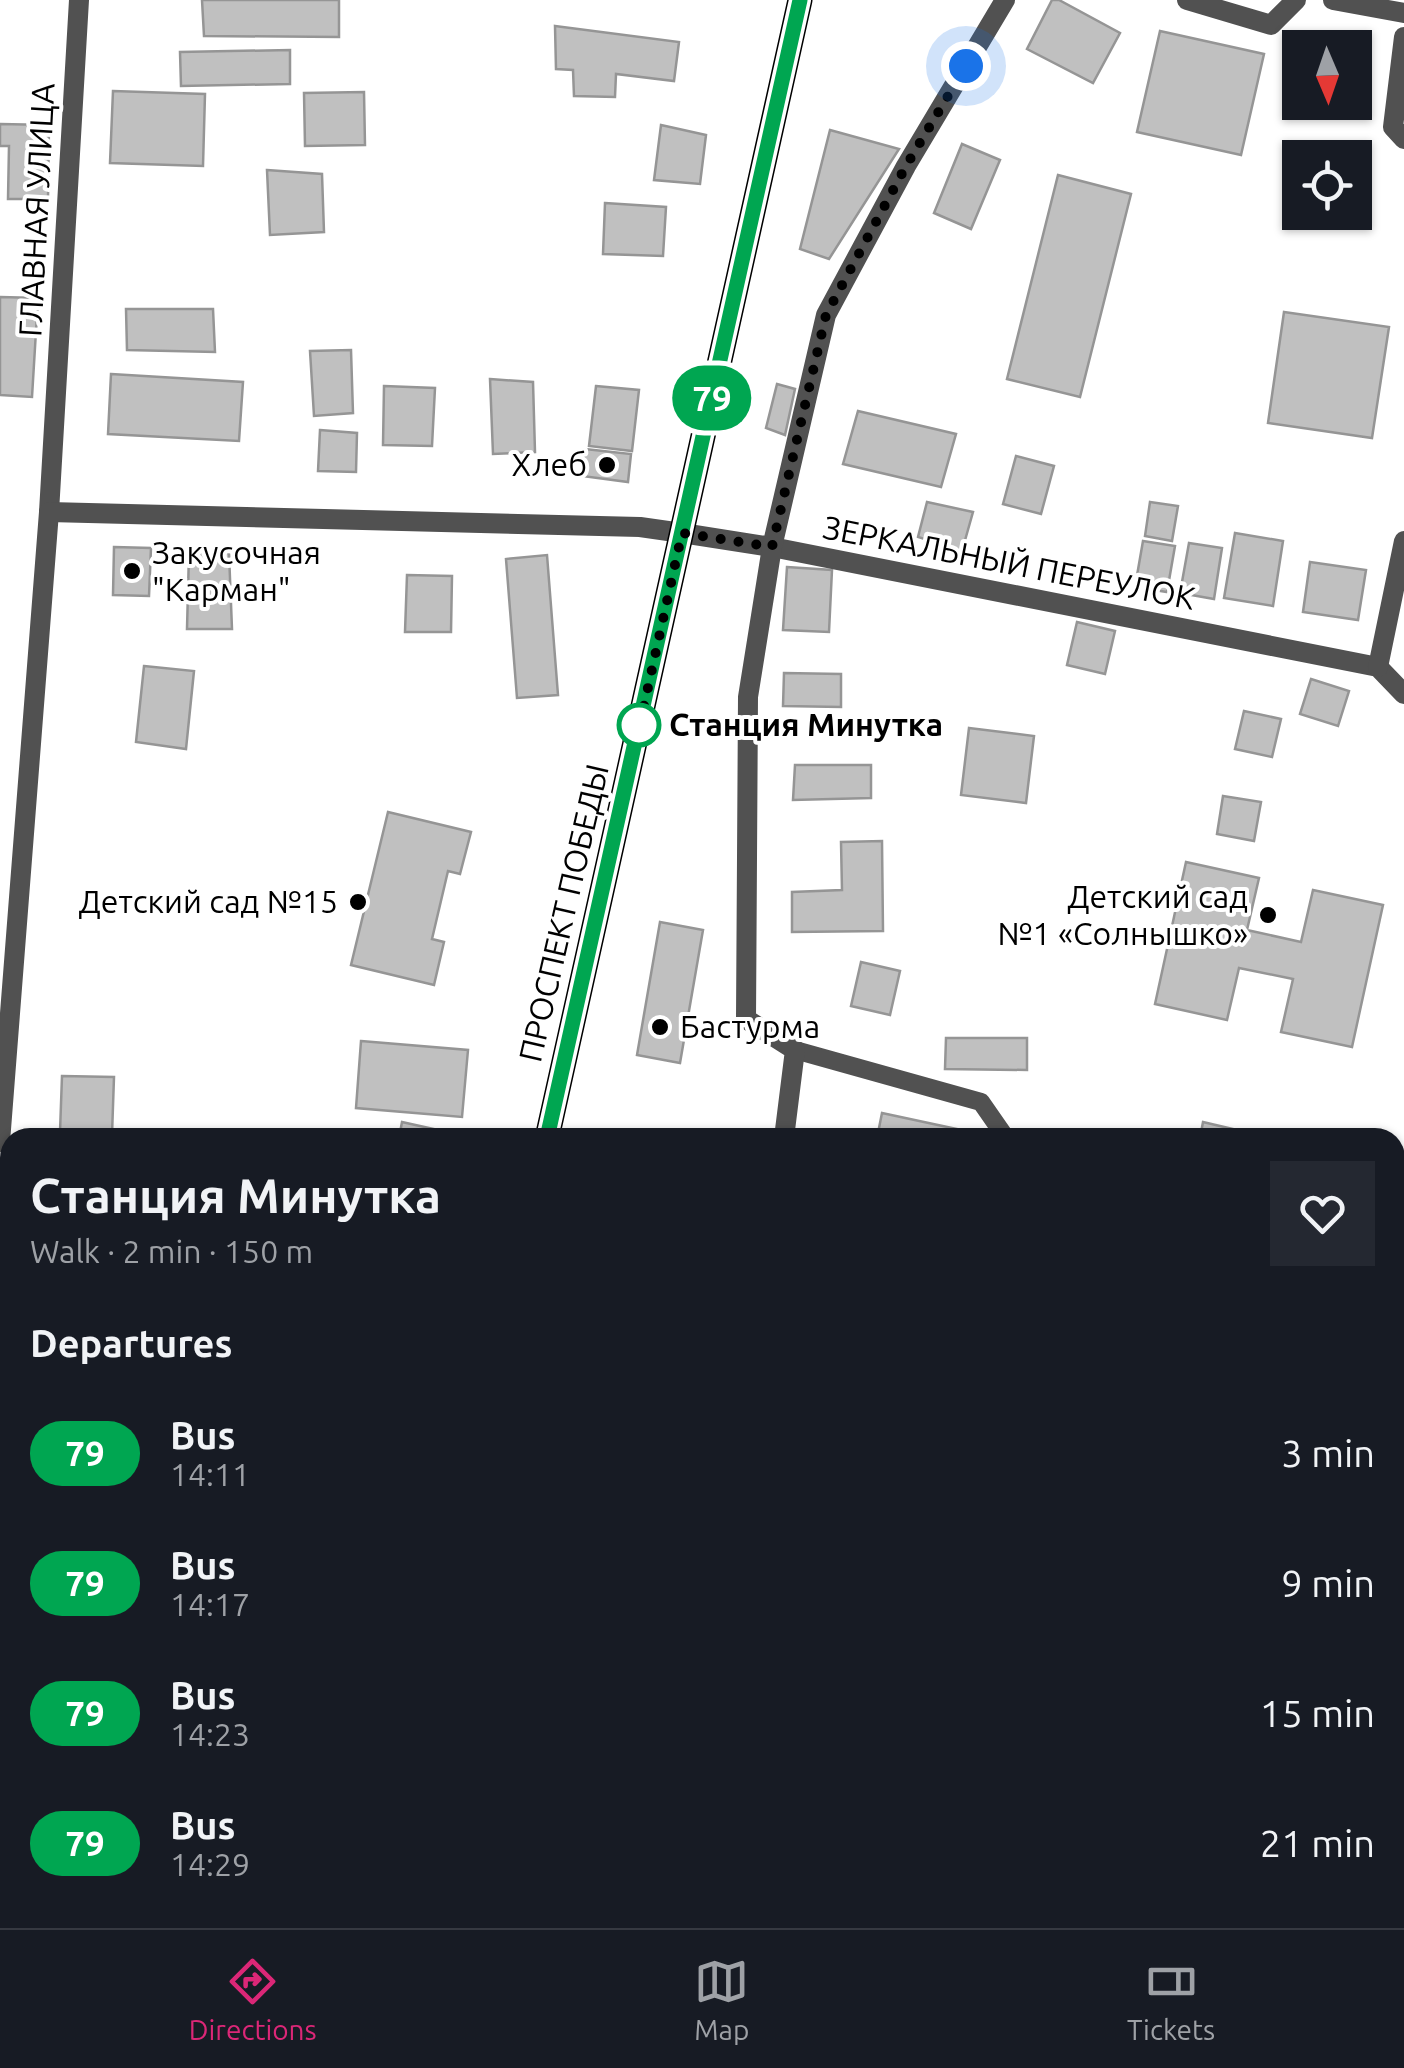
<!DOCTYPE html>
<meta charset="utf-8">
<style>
body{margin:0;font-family:Ubuntu,sans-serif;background:#242831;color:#f1f3f6;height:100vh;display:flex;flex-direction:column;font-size:38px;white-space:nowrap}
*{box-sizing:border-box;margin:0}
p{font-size:32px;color:#9ea1a6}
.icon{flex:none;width:55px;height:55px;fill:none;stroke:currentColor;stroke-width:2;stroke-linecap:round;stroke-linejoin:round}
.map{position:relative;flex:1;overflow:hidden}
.side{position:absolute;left:0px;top:1128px;width:1405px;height:802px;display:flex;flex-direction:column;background:#171b24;border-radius:30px 30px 0 0;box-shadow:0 2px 8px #0004}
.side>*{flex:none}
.badge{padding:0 20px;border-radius:32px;font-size:35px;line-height:65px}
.needle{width:65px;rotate:178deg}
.controls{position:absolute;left:1282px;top:30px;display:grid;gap:20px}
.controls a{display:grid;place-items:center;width:90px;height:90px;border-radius:0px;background:#171b24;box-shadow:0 2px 8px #0004;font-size:50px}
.you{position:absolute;width:50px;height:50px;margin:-25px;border:8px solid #fff;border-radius:50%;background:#1a73e8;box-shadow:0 0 0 15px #1a73e833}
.map>.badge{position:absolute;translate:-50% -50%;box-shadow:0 0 0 5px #fff}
h2{padding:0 30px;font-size:38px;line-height:90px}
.round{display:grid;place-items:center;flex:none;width:105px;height:105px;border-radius:0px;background:#242831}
.overview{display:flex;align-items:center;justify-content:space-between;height:170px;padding:0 30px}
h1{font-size:48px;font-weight:600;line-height:75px}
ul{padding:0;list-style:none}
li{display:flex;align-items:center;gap:30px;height:130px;padding:0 30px}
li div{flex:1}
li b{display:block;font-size:38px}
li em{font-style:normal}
li .badge{min-width:110px;font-weight:700;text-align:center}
.tab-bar{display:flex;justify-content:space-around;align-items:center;height:140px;border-top:2px solid #363941;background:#171b24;font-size:28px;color:#9ea1a6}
.tab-bar a{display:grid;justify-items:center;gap:5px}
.tab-bar .selected{color:#db2777}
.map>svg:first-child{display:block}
.building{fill:#c0c0c0;stroke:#959595;stroke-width:2.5}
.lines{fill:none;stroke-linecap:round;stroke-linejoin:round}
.service{stroke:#515151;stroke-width:18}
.minor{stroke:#515151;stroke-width:20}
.tertiary{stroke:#515151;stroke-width:20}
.primary{stroke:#000;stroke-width:25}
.line-casing{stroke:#fff;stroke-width:22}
.line{stroke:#00a651;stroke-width:15}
.walk{stroke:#000;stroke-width:10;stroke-dasharray:0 18}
.poi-dot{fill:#000;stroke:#fff;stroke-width:4}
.stop-dot{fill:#fff;stroke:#00a651;stroke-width:5}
.labels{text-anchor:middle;stroke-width:8;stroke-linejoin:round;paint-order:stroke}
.street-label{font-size:32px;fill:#000;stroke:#fff}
.poi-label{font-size:32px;fill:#000;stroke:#fff;text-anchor:end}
.stop-label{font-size:32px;font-weight:bold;fill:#000;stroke:#fff;text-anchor:start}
</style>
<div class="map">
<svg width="1404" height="1928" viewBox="0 0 1404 1928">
<rect width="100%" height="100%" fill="#fff"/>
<g class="building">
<polygon points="202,0 339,0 339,37 204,36"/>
<polygon points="1052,0 1059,0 1120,33 1093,83 1027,49"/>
<polygon points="555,26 679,42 674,81 616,74 615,97 574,96 573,70 556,69"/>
<polygon points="1160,31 1264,54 1241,155 1137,132"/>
<polygon points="290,50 290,84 181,86 180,52"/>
<polygon points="113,91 205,94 203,166 110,163"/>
<polygon points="364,92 365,145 305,146 304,93"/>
<polygon points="0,124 49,125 48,199 8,199 9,146 0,146"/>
<polygon points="661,125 706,135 700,184 654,180"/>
<polygon points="830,130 899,149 829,259 800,249"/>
<polygon points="962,144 1000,160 971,229 934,213"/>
<polygon points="267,170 322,174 324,232 270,235"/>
<polygon points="1058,175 1131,194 1080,397 1007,379"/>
<polygon points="605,203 666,207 663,256 603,254"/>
<polygon points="0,297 38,298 32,397 0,395"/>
<polygon points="126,309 213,309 215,352 127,350"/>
<polygon points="1284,312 1389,327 1372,438 1268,423"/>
<polygon points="351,350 353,413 314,416 310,351"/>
<polygon points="111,374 243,382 239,441 108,434"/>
<polygon points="490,379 533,382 535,452 493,454"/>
<polygon points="777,384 795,389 785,435 766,428"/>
<polygon points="384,386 435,388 432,446 383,445"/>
<polygon points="596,386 639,390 632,451 589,446"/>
<polygon points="858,411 956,434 941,487 843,464"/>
<polygon points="320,430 357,433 356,472 318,471"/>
<polygon points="585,449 631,454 628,482 582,476"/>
<polygon points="1016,456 1054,466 1041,514 1003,504"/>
<polygon points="927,502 973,512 962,551 918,537"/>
<polygon points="1150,502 1178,506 1172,541 1145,536"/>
<polygon points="1235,533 1283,541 1273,606 1224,598"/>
<polygon points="1143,541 1175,546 1167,592 1135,587"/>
<polygon points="1189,543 1222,548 1214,599 1180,593"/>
<polygon points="114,547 151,548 149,596 113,595"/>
<polygon points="189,553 229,553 232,629 187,629"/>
<polygon points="547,555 558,695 517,698 506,559"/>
<polygon points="1310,562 1366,570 1358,620 1303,612"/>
<polygon points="787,567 832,570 829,632 783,630"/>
<polygon points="407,575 452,576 451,632 405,632"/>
<polygon points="1077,622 1115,631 1105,674 1067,665"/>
<polygon points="144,666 194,671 186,749 136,742"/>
<polygon points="784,673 841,674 841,707 783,706"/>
<polygon points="1311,679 1349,691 1338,726 1300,714"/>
<polygon points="1244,711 1281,719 1272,757 1235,749"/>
<polygon points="969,728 1034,736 1026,803 961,795"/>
<polygon points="795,765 871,765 871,798 793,800"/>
<polygon points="1223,796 1261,802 1254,841 1217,834"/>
<polygon points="388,812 471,832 460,874 448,871 432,939 444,942 434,985 351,965"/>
<polygon points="882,841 883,931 792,932 792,892 842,890 841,842"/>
<polygon points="1186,862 1259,878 1247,930 1301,942 1313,890 1383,905 1352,1047 1281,1032 1293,979 1239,968 1227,1020 1155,1004"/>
<polygon points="660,922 703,930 680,1063 637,1055"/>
<polygon points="861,962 900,971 890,1015 851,1006"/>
<polygon points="946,1038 1027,1038 1027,1070 945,1069"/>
<polygon points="361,1041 468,1050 462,1117 356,1108"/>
<polygon points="62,1076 114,1077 112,1135 60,1132"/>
<polygon points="882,1113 966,1131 965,1138 877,1138"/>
<polygon points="402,1122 474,1138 399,1138"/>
<polygon points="1203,1122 1271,1138 1200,1138"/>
<polygon points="653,1130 685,1131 685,1138 653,1138"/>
<polygon points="1396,1600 1404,1602 1404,1716 1396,1714 1395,1717"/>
<polygon points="33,1920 101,1920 101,1926 33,1928"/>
</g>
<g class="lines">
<g class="service">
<polyline points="795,1050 981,1102 1006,1138"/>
<polyline points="0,1714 10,1714"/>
</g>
<g class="minor">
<polyline points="1187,0 1271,25 1296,0"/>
<polyline points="1333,0 1404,13"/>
<polyline points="1404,37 1393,127 1404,139"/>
<polyline points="49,512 79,0"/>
<polyline points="682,533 772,547 1378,667 1404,694"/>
<polyline points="1378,667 1404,541"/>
<polyline points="784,1138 795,1050 746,1019 748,697 772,547 826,315 906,166 1005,0"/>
<polyline points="1395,1566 1404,1557"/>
<polyline points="607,1928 609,1920"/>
<polyline points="1245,1928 1246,1920"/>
</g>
<polyline class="tertiary" points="0,1142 49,512 640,527 682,533"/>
<g class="primary">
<polyline points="547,1138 800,0"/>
<polyline points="368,1928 370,1920"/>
</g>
</g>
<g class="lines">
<g class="line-casing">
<polyline id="line" points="547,1138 800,0"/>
</g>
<use href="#line" class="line"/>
<polyline class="walk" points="639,725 638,733 682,533 772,547 826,315 906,166 966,66"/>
</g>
<g class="poi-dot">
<circle cx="607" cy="465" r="10"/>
<circle cx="132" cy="571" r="10"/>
<circle cx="358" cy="902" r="10"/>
<circle cx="1268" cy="915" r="10"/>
<circle cx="660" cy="1027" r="10"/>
</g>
<circle class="stop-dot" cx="639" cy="725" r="20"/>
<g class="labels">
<g class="street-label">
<text transform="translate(37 210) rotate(-87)" y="11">ГЛАВНАЯ УЛИЦА</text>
<text transform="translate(1009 563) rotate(11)" y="11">ЗЕРКАЛЬНЫЙ ПЕРЕУЛОК</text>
<text transform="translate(564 913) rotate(-77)" y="11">ПРОСПЕКТ ПОБЕДЫ</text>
</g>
<g class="poi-label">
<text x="587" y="476">Хлеб</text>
<text x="152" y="564" text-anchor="start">Закусочная<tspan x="152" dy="37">"Карман"</tspan></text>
<text x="1248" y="908">Детский сад<tspan x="1248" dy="37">№1 «Солнышко»</tspan></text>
<text x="338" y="913">Детский сад №15</text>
<text x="680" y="1038" text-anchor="start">Бастурма</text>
</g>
<g class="stop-label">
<text x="669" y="736">Станция Минутка</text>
</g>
</g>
</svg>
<div class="controls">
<a><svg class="needle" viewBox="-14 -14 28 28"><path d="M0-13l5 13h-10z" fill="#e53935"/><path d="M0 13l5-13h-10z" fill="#9ea1a6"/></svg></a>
<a><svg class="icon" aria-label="locate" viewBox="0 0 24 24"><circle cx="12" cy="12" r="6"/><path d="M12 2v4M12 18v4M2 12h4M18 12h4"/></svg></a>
</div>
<div class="you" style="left:966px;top:66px"></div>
<b class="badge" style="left:712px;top:398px;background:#00a651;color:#fff">79</b>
<section class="side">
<div class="overview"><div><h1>Станция Минутка</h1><p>Walk · 2 min · 150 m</p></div><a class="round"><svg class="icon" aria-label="heart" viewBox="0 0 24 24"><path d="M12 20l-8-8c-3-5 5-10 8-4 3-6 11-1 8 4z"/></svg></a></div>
<h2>Departures</h2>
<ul>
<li><span class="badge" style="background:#00a651;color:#fff">79</span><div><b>Bus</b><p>14:11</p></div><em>3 min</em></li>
<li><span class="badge" style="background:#00a651;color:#fff">79</span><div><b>Bus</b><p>14:17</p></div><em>9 min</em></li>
<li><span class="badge" style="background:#00a651;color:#fff">79</span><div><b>Bus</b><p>14:23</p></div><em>15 min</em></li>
<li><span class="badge" style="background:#00a651;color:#fff">79</span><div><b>Bus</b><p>14:29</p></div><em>21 min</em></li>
</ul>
</section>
</div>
<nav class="tab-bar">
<a class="selected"><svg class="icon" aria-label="directions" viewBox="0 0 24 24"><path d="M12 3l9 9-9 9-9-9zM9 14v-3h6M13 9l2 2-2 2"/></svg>Directions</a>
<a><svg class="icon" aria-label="map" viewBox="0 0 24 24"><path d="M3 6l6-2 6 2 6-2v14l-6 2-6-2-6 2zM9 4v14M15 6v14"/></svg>Map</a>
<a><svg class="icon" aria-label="tickets" viewBox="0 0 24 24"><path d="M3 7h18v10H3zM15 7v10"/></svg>Tickets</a>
</nav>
